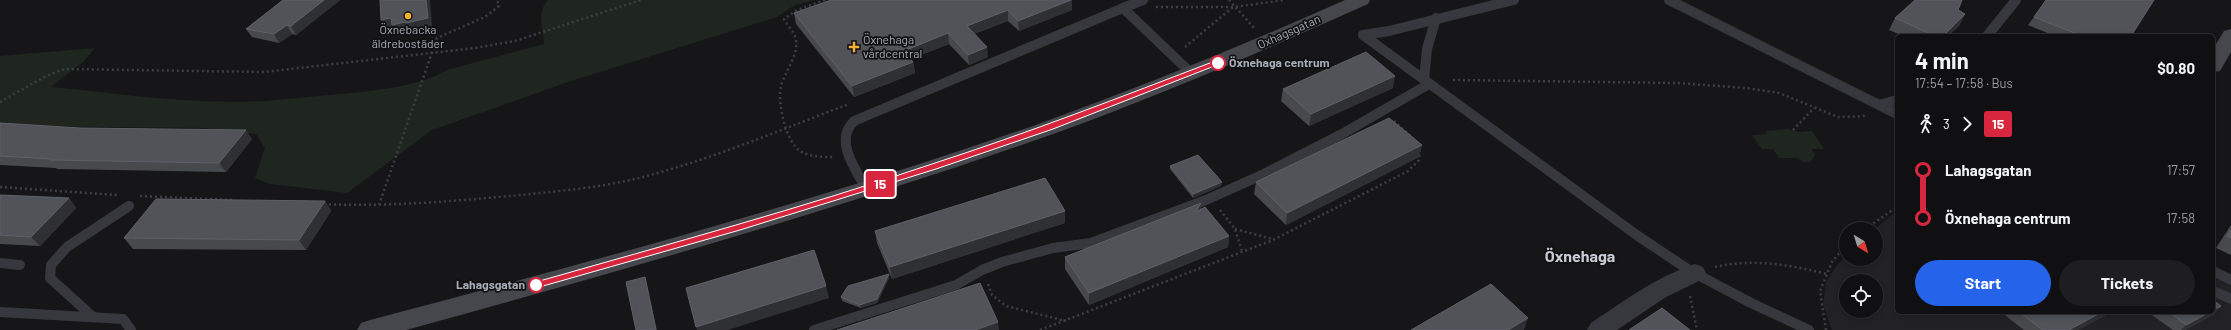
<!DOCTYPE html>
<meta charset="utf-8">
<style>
body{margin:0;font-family:Barlow,sans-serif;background:#1e1e20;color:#f1f3f6;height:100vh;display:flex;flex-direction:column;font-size:15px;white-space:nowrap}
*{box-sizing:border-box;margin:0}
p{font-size:13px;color:#9c9d9f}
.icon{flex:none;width:22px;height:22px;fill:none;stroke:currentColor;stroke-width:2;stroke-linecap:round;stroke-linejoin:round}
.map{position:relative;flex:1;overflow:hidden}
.drawer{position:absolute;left:1895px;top:34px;width:320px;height:280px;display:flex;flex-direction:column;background:#101012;border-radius:6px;box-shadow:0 2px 6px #0003,0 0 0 1px #303032}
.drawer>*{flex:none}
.badge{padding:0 8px;border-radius:3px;font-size:14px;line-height:26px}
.needle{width:26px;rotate:142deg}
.fabs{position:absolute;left:1839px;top:222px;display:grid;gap:8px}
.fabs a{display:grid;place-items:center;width:44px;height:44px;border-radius:50%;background:#101012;box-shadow:0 2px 6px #0003,0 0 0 1px #303032;font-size:20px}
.map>.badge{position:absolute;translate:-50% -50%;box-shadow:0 0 0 2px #fff}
.legs{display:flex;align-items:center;gap:6px;height:44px;padding:0 20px;font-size:13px}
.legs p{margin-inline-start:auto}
.headline{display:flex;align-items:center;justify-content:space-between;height:68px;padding:0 20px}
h1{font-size:22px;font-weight:700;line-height:30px}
.cta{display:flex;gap:8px;margin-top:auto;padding:8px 20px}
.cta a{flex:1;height:46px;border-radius:24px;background:#2563eb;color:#fff;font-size:16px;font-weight:700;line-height:46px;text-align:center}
.cta a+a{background:#1e1e20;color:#f1f3f6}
ul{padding:0 20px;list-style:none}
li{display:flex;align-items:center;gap:14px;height:48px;font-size:15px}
li i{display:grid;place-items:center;width:6px;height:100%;margin:0 5px;background:currentColor}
li i::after{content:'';width:10px;height:10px;margin:-5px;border:3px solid;border-radius:50%;background:#101012}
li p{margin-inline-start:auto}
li:first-child i{background:linear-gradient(#0000 50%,currentColor 0)}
li:last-child i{background:linear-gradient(currentColor 50%,#0000 0)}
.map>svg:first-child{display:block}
.built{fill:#222225;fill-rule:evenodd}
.green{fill:#1e261f}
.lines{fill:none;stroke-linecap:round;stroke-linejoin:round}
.path{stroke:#3d3f44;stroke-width:2.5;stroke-dasharray:2 3;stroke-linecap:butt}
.lane{stroke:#37383d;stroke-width:10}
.street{fill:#37383d;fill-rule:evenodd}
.secondary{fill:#45474d;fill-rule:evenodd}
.wall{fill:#47494d}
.shaded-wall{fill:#2f3033}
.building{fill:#525359;stroke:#5f6168}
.line-1{fill:#d7263d;stroke:#fff}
.poi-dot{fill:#f2b134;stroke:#111113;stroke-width:1.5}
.stop-1-dot{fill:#fff;stroke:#d7263d;stroke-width:2}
.labels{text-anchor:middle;stroke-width:3.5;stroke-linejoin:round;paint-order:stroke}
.poi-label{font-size:12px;fill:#a8adb8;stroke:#111113}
.street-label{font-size:12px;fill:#a8adb8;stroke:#111113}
.stop-label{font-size:12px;font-weight:bold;fill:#a8adb8;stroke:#111113;text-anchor:start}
.district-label{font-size:16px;font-weight:bold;fill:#c9ccd4;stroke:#111113}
</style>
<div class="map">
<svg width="2231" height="330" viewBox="0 0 2231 330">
<rect width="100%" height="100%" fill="#161618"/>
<path class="built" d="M1897,211V312H2213V277L2231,286V330H1832L1823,305L1826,282L1838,264L1846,256V259H1876L1875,229ZM1846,281H1876V311H1846Z"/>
<g class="green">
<path d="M548,0H815L795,5L777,17L568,82L432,130L347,193L270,184L255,178L265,148L256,134L203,128L0,126V56L95,48L83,62L51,87C122,94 195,105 266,101C290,99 315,96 339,94C372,91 419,87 447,70L544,44C543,27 536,14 548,0Z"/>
<polygon points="1787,129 1799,132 1812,131 1824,149 1812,149 1815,155 1810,162 1804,162 1797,158 1779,158 1773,149 1762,149 1752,135 1767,134 1765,131"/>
</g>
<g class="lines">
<g class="path">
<path d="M825,0L797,10L784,19C787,26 795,32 796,40C798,57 785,71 781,86C777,102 786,142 800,151C809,157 823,157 833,157"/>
<polyline points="1229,0 1255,29"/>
<polyline points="1156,7 1234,7 1285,0"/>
<polyline points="1185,47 1233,7"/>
<polyline points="1453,80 1677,83 1746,88 1779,93 1838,117 1865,116"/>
<polyline points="0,102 46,76 64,69 264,72 475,48 515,41 641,0"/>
<polyline points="1394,121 1416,141"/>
<polyline points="1793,130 1814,108"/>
<polyline points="0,187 117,195"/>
<polyline points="140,196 233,200"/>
<path d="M324,204C390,207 455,201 520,195C561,191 604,187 643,177C712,159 783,129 849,104"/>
<polyline points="379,205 437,38 485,17 499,6 497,0"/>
<polyline points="1220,210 1235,229 1242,251"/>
<polyline points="1235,229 1272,239"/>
<polyline points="1865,229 1897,207"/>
<path d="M1715,267C1752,258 1791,265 1827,274"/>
<polyline points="988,284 992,295 1006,306 1066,321"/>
<polyline points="1690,296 1697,330"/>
<polyline points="1040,330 1273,240 1408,171 1419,160 1420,146"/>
<polyline points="1826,330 1820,291 1832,262 1846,245"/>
</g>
<g class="lane">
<polyline points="1669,0 1897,114"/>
<polyline points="1123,8 1143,0"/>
<polyline points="1363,35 1638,236 1689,270 1751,303 1809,330"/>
<polyline points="1363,35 1389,31 1514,0"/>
<polyline points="1987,36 2016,0"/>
<polyline points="1424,80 1427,49 1436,18"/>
<polyline points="1879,105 1897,100"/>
<path d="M866,188C855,169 834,140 854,121L1123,8L1191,73"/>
<polyline points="0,263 20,265"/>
<polyline points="2213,271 2231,280"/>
<polyline points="2213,291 2231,299"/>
<polyline points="0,312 123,319 131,330"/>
<polyline points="93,317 50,278 51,265 67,247 129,206"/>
<polyline points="814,330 956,285 982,270 1002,262 1053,248 1091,243 1206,200 1264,174 1342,134 1429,84"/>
</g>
<path class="street" d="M1695,264L1703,267L1706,273L1703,279L1666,297L1617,330H1587L1591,323C1624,301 1656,277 1695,264Z"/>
<g class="secondary">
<path d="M1345,0H1370L1368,4C1265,50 1162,95 1056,133C843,208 624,270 406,330H357L361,323L370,320C596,260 823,200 1044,122C1146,85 1246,44 1345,0Z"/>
<polygon points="2231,29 2231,52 2220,71 2213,72 2213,49 2224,31"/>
</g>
</g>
<g class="wall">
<polygon points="283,0 340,0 296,35 292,34 279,43 252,37 246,29"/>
<polygon points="1072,0 1072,10 1019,31 1008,21 974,34 988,57 969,65 949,44 911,59 913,62 915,73 854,97 796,24 794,13"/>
<polygon points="1958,10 1965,14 1959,26 1948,36 1903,36 1889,30 1895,18"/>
<polygon points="2034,17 2131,36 2055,36 2028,25"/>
<polygon points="1393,88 1309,126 1281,101 1283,89"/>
<polygon points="0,123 80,128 252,139 226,172 57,169 56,168 0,165"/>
<polygon points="1419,157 1286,225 1254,194 1256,182"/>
<polygon points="1170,166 1221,186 1193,198 1170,169"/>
<polygon points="0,195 69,198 76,208 40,246 0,244"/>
<polygon points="325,201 331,211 306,250 133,249 124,238"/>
<polygon points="1201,203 1201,209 1229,236 1228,247 1089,305 1065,269 1065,257"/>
<polygon points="1065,211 1065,223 892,279 877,243 875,231"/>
<polygon points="2231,225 2231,255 2216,248"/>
<polygon points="889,278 877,303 861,308 842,301 841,297"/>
<polygon points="2221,306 2213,315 2185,330 2173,330 2149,313 2146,312 2213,312"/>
<polygon points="2001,312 2111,312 2078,330 2024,330"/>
</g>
<g class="shaded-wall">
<polygon points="324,0 340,0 296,35 291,26"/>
<polygon points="426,0 430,0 432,26 410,32 410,30 396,34 393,27 386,29 381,20 391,18 405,22"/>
<polygon points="1072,0 1072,10 1019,31 1018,21"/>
<polygon points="1008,10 1008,21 968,36 967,26"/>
<polygon points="1965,14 1959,26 1948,36 1943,36"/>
<polygon points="287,25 292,34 279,43 274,34"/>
<polygon points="948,33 949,44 905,61 904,51"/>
<polygon points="987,47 988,57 969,65 968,55"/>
<polygon points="913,62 915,73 854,97 852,86"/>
<polygon points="1395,76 1393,88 1309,126 1311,114"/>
<polygon points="246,130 252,139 226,172 219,163"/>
<polygon points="1422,145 1419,157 1286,225 1287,213"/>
<polygon points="1222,182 1221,186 1193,198 1193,194"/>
<polygon points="69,198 76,208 40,246 31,237"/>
<polygon points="325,201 331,211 306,250 299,240"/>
<polygon points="1201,203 1200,215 1196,212"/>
<polygon points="1065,211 1065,223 892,279 890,267"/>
<polygon points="1229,236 1228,247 1089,305 1089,293"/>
<polygon points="889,274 889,278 877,303 861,308 860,305"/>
<polygon points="645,277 646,280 657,330 656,330"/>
<polygon points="826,286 829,298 728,330 697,330 696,327"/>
<polygon points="2221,306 2213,315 2185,330 2181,330 2186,325 2210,312 2213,312 2213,310"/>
<polygon points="2102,312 2111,312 2078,330 2069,330"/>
<polygon points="1528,318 1524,330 1508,330"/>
<polygon points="998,322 999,330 975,330"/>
</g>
<g class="building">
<polygon points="283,0 324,0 291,26 287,25 274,34 246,29"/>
<polygon points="380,0 426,0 428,18 406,23 405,22 392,25 391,18 381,20"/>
<polygon points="831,0 1071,0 1018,21 1008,10 967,26 987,47 968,55 948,33 904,51 913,62 852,86 794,13"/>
<polygon points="1915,0 1962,0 1958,10 1965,14 1943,36 1935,36 1895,18"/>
<polygon points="2046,0 2154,0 2131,36 2082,36 2034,17"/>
<polygon points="1366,52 1395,76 1311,114 1283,89"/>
<polygon points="1389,118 1422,145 1287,213 1256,182"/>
<polygon points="0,123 80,128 246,130 219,163 50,160 51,159 0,156"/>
<polygon points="1198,155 1222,182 1193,194 1170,166"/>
<polygon points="1045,178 1065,211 890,267 875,231"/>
<polygon points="0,195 69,198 31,237 0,235"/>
<polygon points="156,199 325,201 299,240 124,238"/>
<polygon points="1201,203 1196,212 1205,207 1229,236 1089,293 1065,257"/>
<polygon points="2231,230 2231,238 2227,236"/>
<polygon points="814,250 826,286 696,327 686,288"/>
<polygon points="889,274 877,299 860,305 841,297 848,286"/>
<polygon points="645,277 656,330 636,330 626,282"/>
<polygon points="980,283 998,322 975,330 837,330"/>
<polygon points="1491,284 1528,318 1508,330 1411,330"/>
<polygon points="2213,300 2221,306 2213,310"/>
<polygon points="1662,308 1690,330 1629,330"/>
<polygon points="2019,312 2102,312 2069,330 2043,330"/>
<polygon points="2169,312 2210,312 2186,325"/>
</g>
<path class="line-1" d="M1215,61L1222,63L1053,129L936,169L740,230L536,288L532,285L536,282C669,244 802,208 932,164C1028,133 1121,97 1215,61Z"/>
<g class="poi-dot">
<circle cx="408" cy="16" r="4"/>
<path d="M852 41h4v4h4v4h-4v4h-4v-4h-4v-4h4z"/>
</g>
<g class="stop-1-dot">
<circle cx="1218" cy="63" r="7"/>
<circle cx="536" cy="285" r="7"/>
</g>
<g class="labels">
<g class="poi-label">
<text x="408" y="34">Öxnebacka<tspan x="408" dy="14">äldrebostäder</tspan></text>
<text x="863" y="44" text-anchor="start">Öxnehaga<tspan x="863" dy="14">vårdcentral</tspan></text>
</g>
<g class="street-label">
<text transform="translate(1289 32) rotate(-24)" y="4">Oxhagsgatan</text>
</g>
<g class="stop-label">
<text x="1229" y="67">Öxnehaga centrum</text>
<text x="525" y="289" text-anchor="end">Lahagsgatan</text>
</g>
<g class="district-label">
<text x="1580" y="262">Öxnehaga</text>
</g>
</g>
</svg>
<div class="fabs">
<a><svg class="needle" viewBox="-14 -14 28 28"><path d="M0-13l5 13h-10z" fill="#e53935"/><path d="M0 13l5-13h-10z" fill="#9c9d9f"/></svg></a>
<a><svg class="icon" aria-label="locate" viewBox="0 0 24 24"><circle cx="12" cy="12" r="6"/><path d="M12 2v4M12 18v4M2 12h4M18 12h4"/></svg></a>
</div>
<b class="badge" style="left:880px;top:184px;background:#d7263d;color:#fff">15</b>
<section class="drawer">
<div class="headline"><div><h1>4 min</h1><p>17:54 – 17:58 · Bus</p></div><b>$0.80</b></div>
<div class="legs"><svg class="icon" aria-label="walk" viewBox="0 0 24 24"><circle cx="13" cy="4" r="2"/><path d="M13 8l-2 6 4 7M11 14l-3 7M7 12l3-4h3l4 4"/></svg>3<svg class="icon" aria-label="forward" viewBox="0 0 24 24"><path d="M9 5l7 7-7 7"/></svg><b class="badge" style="background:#d7263d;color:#fff">15</b></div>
<ul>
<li><i style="color:#d7263d"></i><b>Lahagsgatan</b><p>17:57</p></li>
<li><i style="color:#d7263d"></i><b>Öxnehaga centrum</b><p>17:58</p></li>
</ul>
<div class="cta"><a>Start</a><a>Tickets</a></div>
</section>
</div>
